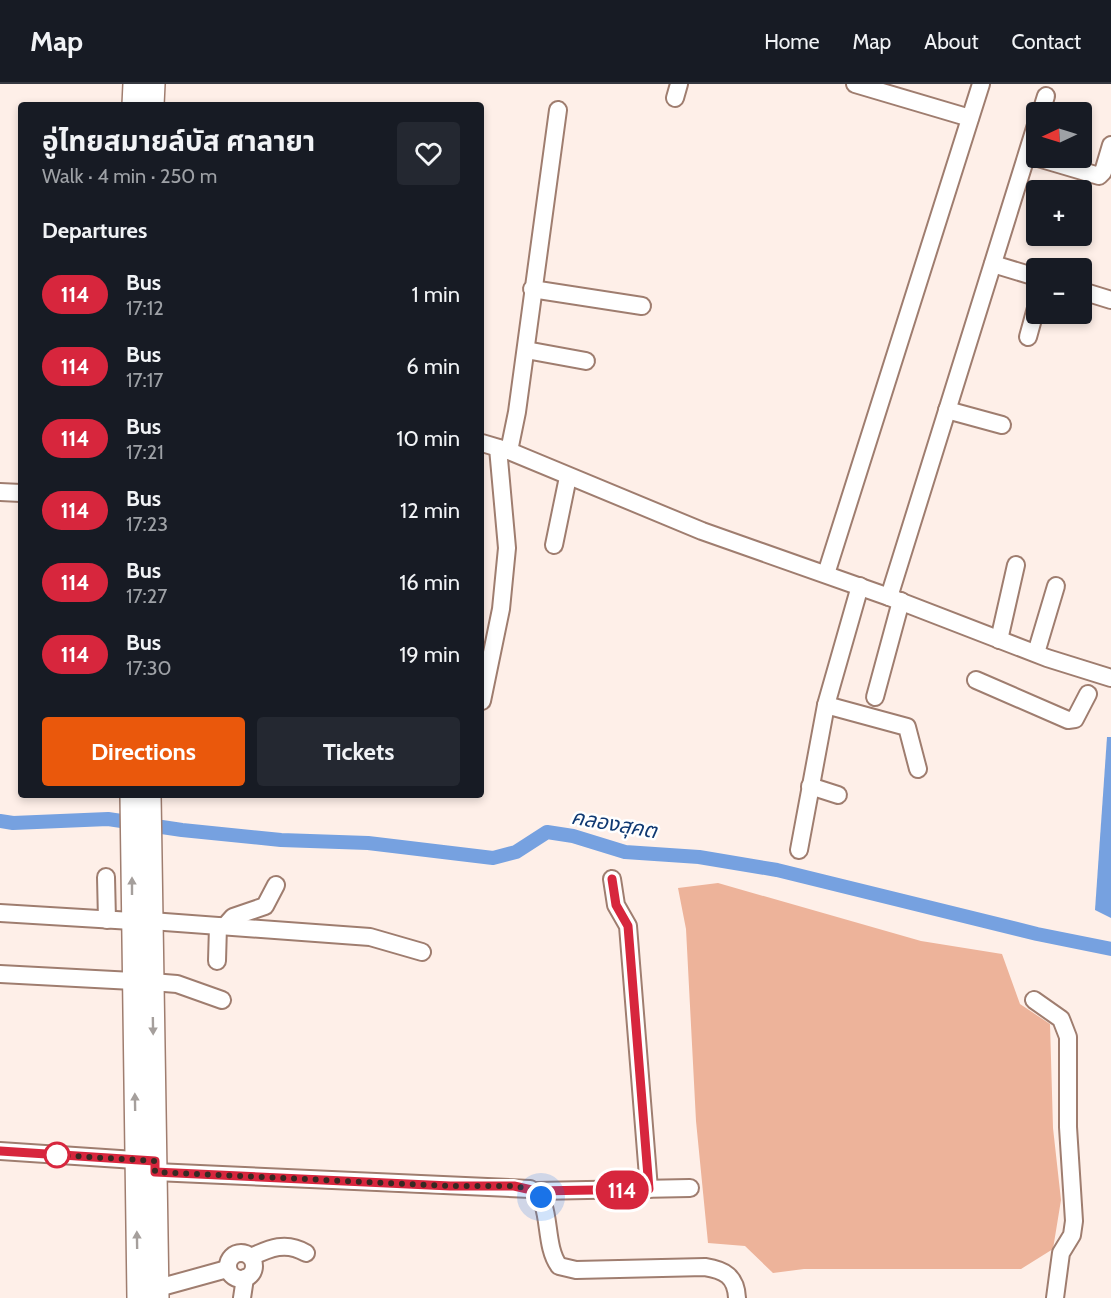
<!DOCTYPE html>
<meta charset="utf-8">
<style>
body{margin:0;font-family:Cabin,"Noto Sans Thai",sans-serif;background:#242831;color:#f1f3f6;height:100vh;display:flex;flex-direction:column;font-size:22px;white-space:nowrap}
*{box-sizing:border-box;margin:0}
p{font-size:20px;color:#9ea1a6}
.icon{flex:none;width:33px;height:33px;fill:none;stroke:currentColor;stroke-width:2;stroke-linecap:round;stroke-linejoin:round}
.map{position:relative;flex:1;overflow:hidden}
.details{position:absolute;left:18px;top:18px;width:466px;height:696px;display:flex;flex-direction:column;background:#171b24;border-radius:6px;box-shadow:0 3px 9px #0003}
.details>*{flex:none}
.badge{padding:0 12px;border-radius:20px;font-size:21px;line-height:39px}
.needle{width:39px;rotate:266deg}
.fabs{position:absolute;left:1026px;top:18px;display:grid;gap:12px}
.fabs a{display:grid;place-items:center;width:66px;height:66px;border-radius:6px;background:#171b24;box-shadow:0 3px 9px #0003;font-size:30px}
.you{position:absolute;width:30px;height:30px;margin:-15px;border:4px solid #fff;border-radius:50%;background:#1a73e8;box-shadow:0 0 0 9px #1a73e833}
.map>.badge{position:absolute;translate:-50% -50%;box-shadow:0 0 0 3px #fff}
h2{padding:0 24px;font-size:22px;line-height:54px}
.round{display:grid;place-items:center;flex:none;width:63px;height:63px;border-radius:6px;background:#242831}
.overview{display:flex;align-items:center;justify-content:space-between;height:102px;padding:0 24px}
h1{font-size:28px;font-weight:700;line-height:45px}
.button{display:flex;gap:12px;margin-top:auto;padding:12px 24px}
.button a{flex:1;height:69px;border-radius:6px;background:#ea580c;color:#fff;font-size:24px;font-weight:700;line-height:69px;text-align:center}
.button a+a{background:#242831;color:#f1f3f6}
ul{padding:0;list-style:none}
li{display:flex;align-items:center;gap:18px;height:72px;padding:0 24px}
li div{flex:1}
li b{display:block;font-size:22px}
li em{font-style:normal}
li .badge{min-width:66px;font-weight:700;text-align:center}
header{display:flex;align-items:center;gap:36px;box-sizing:border-box;height:84px;padding:0 30px;background:#171b24;border-bottom:2px solid #363941}
header strong{font-size:28px}
nav{display:flex;gap:33px;margin-inline-start:auto;font-size:21px}
.map>svg:first-child{display:block}
.green{fill:#edb39a}
.water{fill:#76a1e0}
.lines{fill:none;stroke-linecap:round;stroke-linejoin:round}
.canal{stroke:#76a1e0;stroke-width:14}
.minor-casing{stroke:#9f7d6f;stroke-width:20}
.major-casing{stroke:#9f7d6f;stroke-width:24}
.minor{stroke:#fff;stroke-width:16}
.major{stroke:#fff;stroke-width:21}
.oneway{fill:#a59f9c}
.line-casing{stroke:#fff;stroke-width:14}
.line{stroke:#d7263d;stroke-width:9}
.walk{stroke:#372923;stroke-width:6;stroke-dasharray:0 10.8}
.stop-dot{fill:#fff;stroke:#d7263d;stroke-width:3}
.labels{text-anchor:middle;stroke-width:5;stroke-linejoin:round;paint-order:stroke}
.water-label{font-size:21px;font-style:italic;fill:#103972;stroke:#fff}
</style>
<header>
<strong>Map</strong>
<nav><a>Home</a><a>Map</a><a>About</a><a>Contact</a></nav>
</header>
<div class="map">
<svg width="1111" height="1214" viewBox="0 0 1111 1214">
<rect width="100%" height="100%" fill="#feefe8"/>
<polygon class="green" points="718,799 921,857 1002,870 1020,920 1050,940 1053,1044 1061,1116 1053,1165 1021,1185 804,1185 773,1189 745,1162 708,1159 696,1037 686,845 678,804"/>
<polygon class="water" points="1107,653 1111,653 1111,834 1095,826"/>
<g class="lines">
<polyline class="canal" points="0,737 13,739 108,735 182,746 281,756 368,759 493,774 516,768 547,748 573,752 625,768 699,773 777,786 1037,850 1111,865"/>
<g class="minor-casing">
<g id="minor">
<polyline points="855,0 970,34"/>
<polyline points="675,14 679,0"/>
<polyline points="1041,28 1046,12"/>
<polyline points="1038,74 1099,92 1103,88 1111,61"/>
<polyline points="993,180 1036,193"/>
<polyline points="532,205 642,222"/>
<polyline points="1082,207 1111,216"/>
<polyline points="1028,253 1036,224"/>
<polyline points="526,266 586,277"/>
<polyline points="947,326 1002,341"/>
<polyline points="482,359 509,367 702,447 889,513 1047,574 1111,594"/>
<polyline points="509,367 517,328 558,26"/>
<polyline points="0,408 21,409"/>
<polyline points="554,461 568,393"/>
<polyline points="826,490 981,0"/>
<polyline points="889,513 1036,41"/>
<polyline points="999,556 1016,481"/>
<polyline points="1036,569 1056,502"/>
<polyline points="976,596 1068,636 1075,635 1088,610"/>
<polyline points="875,613 901,517"/>
<polyline points="482,617 501,525 507,464 498,364"/>
<polyline points="826,621 907,643 918,685"/>
<polyline points="810,702 838,711"/>
<polyline points="799,766 826,621 860,502"/>
<polyline points="106,793 107,836"/>
<polyline points="612,795 616,821 628,842 649,1105"/>
<polyline points="0,829 132,837"/>
<polyline points="151,837 370,853 422,868"/>
<polyline points="225,842 233,833 265,822 276,801"/>
<polyline points="217,877 218,842"/>
<polyline points="0,890 133,897"/>
<polyline points="152,898 177,900 222,916"/>
<polyline points="1034,916 1061,935 1068,953 1068,1043 1074,1137 1072,1151 1061,1169 1055,1214"/>
<polyline points="0,1067 135,1076"/>
<path d="M155,1088L530,1105C554,1115 542,1159 559,1182L576,1186L705,1183C724,1186 736,1192 737,1214"/>
<polyline points="536,1107 690,1104"/>
<circle cx="241" cy="1182" r="13"/>
<path d="M251,1173C270,1164 286,1157 306,1169"/>
<polyline points="158,1204 227,1185"/>
<polyline points="242,1214 245,1194"/>
</g>
</g>
<g class="major-casing">
<g id="major">
<polyline points="133,21 134,0"/>
<polyline points="153,21 154,0"/>
<polyline points="131,711 138,1214"/>
<polyline points="150,711 158,1214"/>
</g>
</g>
<use href="#minor" class="minor"/>
<use href="#major" class="major"/>
</g>
<defs><path id="oneway-solid" d="M-6-.8H1V-3.2L6.5 0L1 3.2V.8H-6Z" transform="scale(1.5)"/></defs>
<g class="oneway">
<use href="#oneway-solid" transform="translate(132 802) rotate(-90)"/>
<use href="#oneway-solid" transform="translate(153 942) rotate(89)"/>
<use href="#oneway-solid" transform="translate(135 1018) rotate(-91)"/>
<use href="#oneway-solid" transform="translate(137 1156) rotate(-91)"/>
</g>
<g class="lines">
<g class="line-casing">
<polyline id="line" points="0,1067 155,1077 155,1088 450,1102 514,1102 536,1107 649,1105 628,842 616,821 612,795"/>
</g>
<use href="#line" class="line"/>
<polyline class="walk" points="57,1071 155,1077 155,1088 450,1102 514,1102 530,1105 541,1113"/>
</g>
<circle class="stop-dot" cx="57" cy="1071" r="12"/>
<g class="labels">
<g class="water-label">
<text transform="translate(614 740) rotate(10)" y="7">คลองสุคต</text>
</g>
</g>
</svg>
<div class="fabs">
<a><svg class="needle" viewBox="-14 -14 28 28"><path d="M0-13l5 13h-10z" fill="#e53935"/><path d="M0 13l5-13h-10z" fill="#9ea1a6"/></svg></a>
<a>+</a>
<a>−</a>
</div>
<div class="you" style="left:541px;top:1113px"></div>
<b class="badge" style="left:622px;top:1106px;background:#d7263d;color:#fff">114</b>
<section class="details">
<div class="overview"><div><h1>อู่ไทยสมายล์บัส ศาลายา</h1><p>Walk · 4 min · 250 m</p></div><a class="round"><svg class="icon" aria-label="heart" viewBox="0 0 24 24"><path d="M12 20l-8-8c-3-5 5-10 8-4 3-6 11-1 8 4z"/></svg></a></div>
<h2>Departures</h2>
<ul>
<li><span class="badge" style="background:#d7263d;color:#fff">114</span><div><b>Bus</b><p>17:12</p></div><em>1 min</em></li>
<li><span class="badge" style="background:#d7263d;color:#fff">114</span><div><b>Bus</b><p>17:17</p></div><em>6 min</em></li>
<li><span class="badge" style="background:#d7263d;color:#fff">114</span><div><b>Bus</b><p>17:21</p></div><em>10 min</em></li>
<li><span class="badge" style="background:#d7263d;color:#fff">114</span><div><b>Bus</b><p>17:23</p></div><em>12 min</em></li>
<li><span class="badge" style="background:#d7263d;color:#fff">114</span><div><b>Bus</b><p>17:27</p></div><em>16 min</em></li>
<li><span class="badge" style="background:#d7263d;color:#fff">114</span><div><b>Bus</b><p>17:30</p></div><em>19 min</em></li>
</ul>
<div class="button"><a>Directions</a><a>Tickets</a></div>
</section>
</div>
